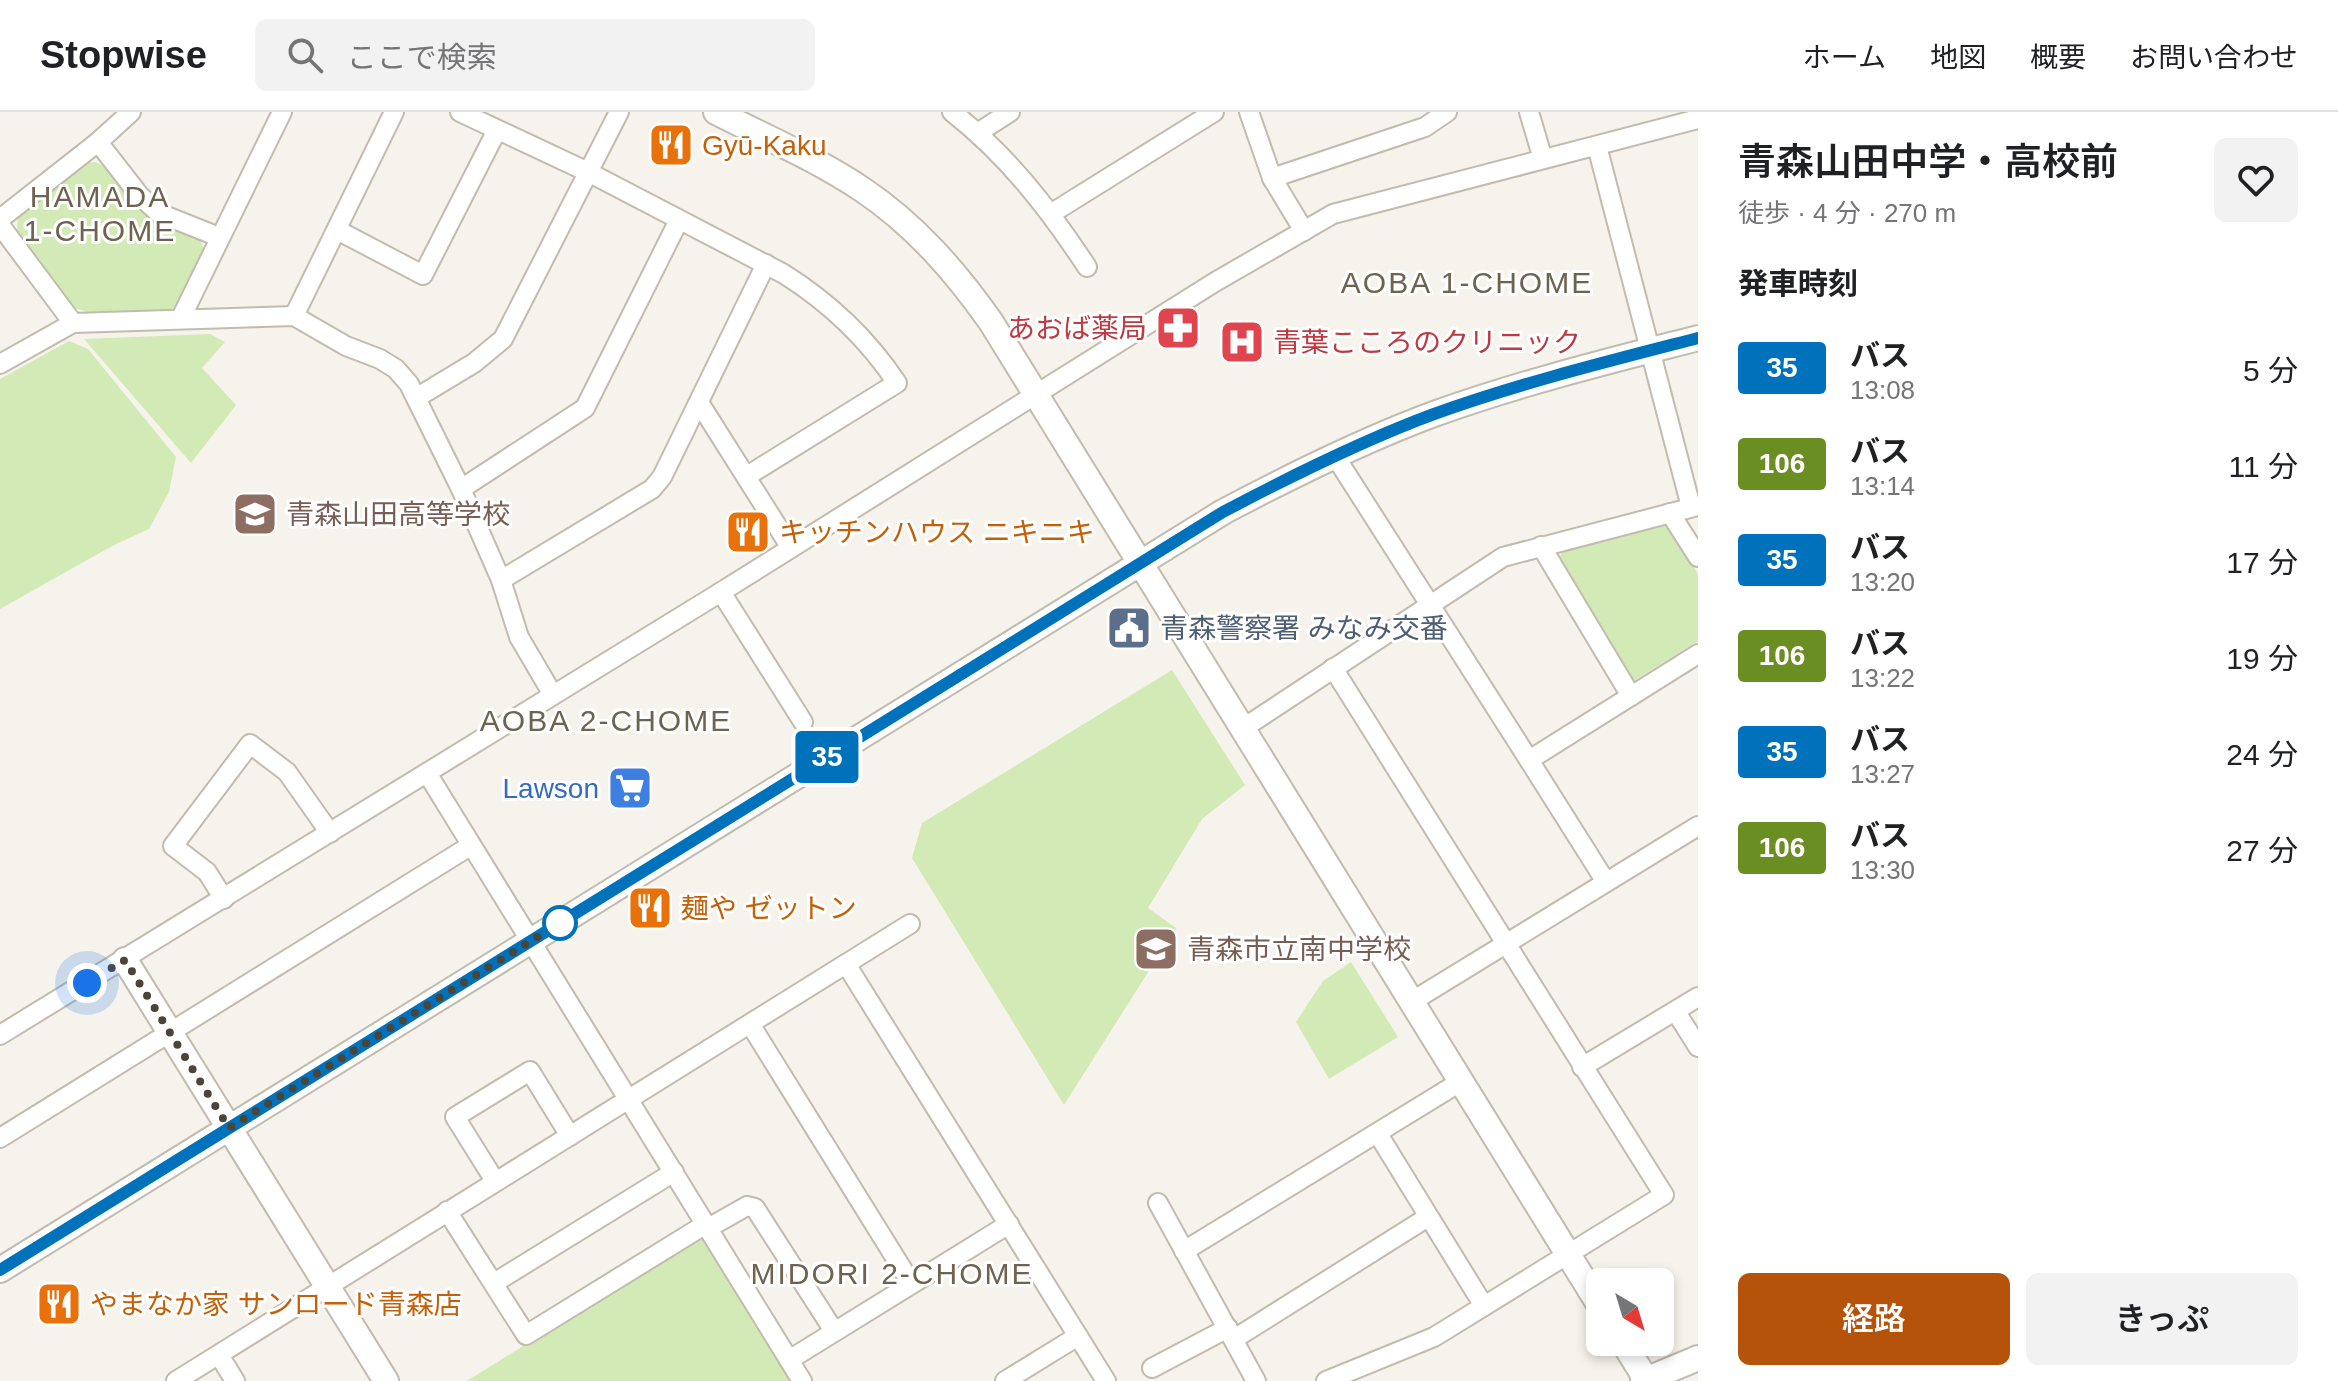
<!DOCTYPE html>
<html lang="ja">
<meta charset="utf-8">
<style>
body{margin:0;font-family:Helvetica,"Noto Sans JP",sans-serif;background:#f2f2f2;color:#202124;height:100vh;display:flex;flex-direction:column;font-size:30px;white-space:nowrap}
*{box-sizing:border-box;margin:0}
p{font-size:26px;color:#757577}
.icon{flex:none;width:44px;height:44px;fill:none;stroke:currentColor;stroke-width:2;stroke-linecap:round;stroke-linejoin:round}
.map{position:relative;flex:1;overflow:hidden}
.sheet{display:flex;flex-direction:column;background:#fff;width:640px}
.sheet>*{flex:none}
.badge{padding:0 16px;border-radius:6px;font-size:28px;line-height:52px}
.needle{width:52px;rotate:142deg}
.fabs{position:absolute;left:1586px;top:1156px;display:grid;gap:16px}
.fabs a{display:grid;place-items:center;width:88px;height:88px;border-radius:12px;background:#fff;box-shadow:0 4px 12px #0003;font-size:40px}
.you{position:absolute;width:40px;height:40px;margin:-20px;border:6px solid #fff;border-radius:50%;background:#1a73e8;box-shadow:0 0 0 12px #1a73e833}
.map>.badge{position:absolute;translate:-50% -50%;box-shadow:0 0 0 4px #fff}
h2{padding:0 40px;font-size:30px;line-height:72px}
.round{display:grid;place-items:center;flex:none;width:84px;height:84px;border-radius:12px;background:#f2f2f2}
.overview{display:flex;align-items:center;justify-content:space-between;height:136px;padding:0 40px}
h1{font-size:38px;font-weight:600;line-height:60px}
.action{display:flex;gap:16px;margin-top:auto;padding:16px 40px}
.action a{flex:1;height:92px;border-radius:12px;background:#b45309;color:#fff;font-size:32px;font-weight:600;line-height:92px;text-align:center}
.action a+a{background:#f2f2f2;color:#202124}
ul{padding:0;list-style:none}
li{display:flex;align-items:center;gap:24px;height:96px;padding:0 40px}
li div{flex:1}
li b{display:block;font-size:30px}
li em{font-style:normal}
li .badge{min-width:88px;font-weight:700;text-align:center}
header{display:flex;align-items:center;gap:48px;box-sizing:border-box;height:112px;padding:0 40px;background:#fff;border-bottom:2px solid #e0e0e0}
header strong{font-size:38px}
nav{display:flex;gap:44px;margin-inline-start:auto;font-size:28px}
.search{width:560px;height:72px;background:#f2f2f2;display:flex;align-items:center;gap:20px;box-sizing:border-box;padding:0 28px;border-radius:12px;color:#757577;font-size:30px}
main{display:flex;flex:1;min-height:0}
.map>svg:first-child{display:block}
.green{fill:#d2eab5}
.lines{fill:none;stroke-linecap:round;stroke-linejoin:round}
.minor-casing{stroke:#c2bbae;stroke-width:22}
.tertiary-casing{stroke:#c2bbae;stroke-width:28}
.minor{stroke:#fff;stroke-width:18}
.tertiary{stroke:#fff;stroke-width:24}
.line-casing{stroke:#fff;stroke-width:18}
.line{stroke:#0072bc;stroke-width:12}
.walk{stroke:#4b4439;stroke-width:8;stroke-dasharray:0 14.4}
.stop-dot{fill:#fff;stroke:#0072bc;stroke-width:4}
.labels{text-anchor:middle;stroke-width:6;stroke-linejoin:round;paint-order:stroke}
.food-label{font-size:28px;fill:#c56008;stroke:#fff;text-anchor:start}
.health-label{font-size:28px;fill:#be3a42;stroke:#fff;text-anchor:end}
.education-label{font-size:28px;fill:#785e54;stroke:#fff;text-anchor:start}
.service-label{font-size:28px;fill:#4e5e75;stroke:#fff;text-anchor:start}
.shop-label{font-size:28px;fill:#366cbe;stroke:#fff;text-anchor:end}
.neighbourhood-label{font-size:30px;letter-spacing:2px;fill:#6e6250;stroke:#fff}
</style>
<header>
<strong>Stopwise</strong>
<div class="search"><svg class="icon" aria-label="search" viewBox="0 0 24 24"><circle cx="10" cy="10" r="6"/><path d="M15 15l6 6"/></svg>ここで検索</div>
<nav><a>ホーム</a><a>地図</a><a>概要</a><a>お問い合わせ</a></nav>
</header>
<main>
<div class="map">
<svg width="1698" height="1269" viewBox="0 0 1698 1269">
<rect width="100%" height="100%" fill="#f6f3ec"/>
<g class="green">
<polygon points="95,50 102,53 142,99 200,128 205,139 174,196 168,198 88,200 74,196 17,118 18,104 89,51"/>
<polygon points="210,222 225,230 202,256 236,293 191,351 84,227"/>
<polygon points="69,229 88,237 176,345 169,380 149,417 112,434 0,497 0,267"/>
<polygon points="1661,413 1669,414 1698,462 1698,529 1635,568 1630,567 1558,449 1562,440"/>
<polygon points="1172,558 1245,673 1202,707 1148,796 1176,816 1064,993 912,746 922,711"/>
<polygon points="1351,850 1398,925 1329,967 1296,910 1323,869"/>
<polygon points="696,1127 704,1128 791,1269 467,1269"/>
</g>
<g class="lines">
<g class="minor-casing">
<g id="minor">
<path d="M460,0L590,61L784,162C830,191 867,226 897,271L747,364"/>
<path d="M952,0C1007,43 1049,97 1087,155"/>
<polyline points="1249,0 1272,66 1304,119"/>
<polyline points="1529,0 1543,47"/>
<polyline points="979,20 1010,0"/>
<polyline points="98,30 140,84 159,101 219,125"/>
<polyline points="1597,34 1691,395"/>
<polyline points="1272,66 1425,15 1447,0"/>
<polyline points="1052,101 1214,0"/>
<polyline points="0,107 98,30 131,0"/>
<polyline points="0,113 73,211"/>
<polyline points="337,118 423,163 497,18"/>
<polyline points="294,204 394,0"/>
<polyline points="181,206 282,0"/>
<polyline points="0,252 73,211 294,204 346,234 380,247 396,257 409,272 461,377 501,468 519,525 553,583"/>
<polyline points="416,286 474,251 503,227 619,0"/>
<polyline points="700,292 791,436"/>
<polyline points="1335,344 1529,648 1698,542"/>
<polyline points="461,377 585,296 679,108"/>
<polyline points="1670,401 1698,445"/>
<polyline points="1541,434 1631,584"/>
<polyline points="501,468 652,377 662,365 766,152"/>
<polyline points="721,480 803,610"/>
<polyline points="1242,617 1503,445 1698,394"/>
<polyline points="1529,648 1606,770"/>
<polyline points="427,661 802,1269"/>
<polyline points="224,787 207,760 173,734 250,632 287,660 330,721"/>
<polyline points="846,852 1106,1269"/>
<polyline points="1411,890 1698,714"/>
<polyline points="1676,900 1698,935"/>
<polyline points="750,912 911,1171"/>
<polyline points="0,923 721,480 1215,170 1333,102 1698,7"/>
<polyline points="1582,955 1698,885"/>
<polyline points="1378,1022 1484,1194"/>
<polyline points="0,1026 470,734"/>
<polyline points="495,1069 455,1005 530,959 570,1024"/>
<polyline points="1158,1091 1256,1269"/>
<polyline points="447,1099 526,1223 706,1112"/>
<polyline points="708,1116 747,1094 755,1096 834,1219"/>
<polyline points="1184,1139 1460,970"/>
<polyline points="494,1171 674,1060"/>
<polyline points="1234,1227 1428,1105"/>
<polyline points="219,1243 235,1269"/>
<polyline points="789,1248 1009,1112"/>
<polyline points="1152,1256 1228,1216"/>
<polyline points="176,1269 910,812"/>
<polyline points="1005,1269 1078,1224"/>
<polyline points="1326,1269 1434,1225 1664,1083 1333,556"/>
</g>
</g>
<g class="tertiary-casing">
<g id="tertiary">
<path d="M716,0C765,25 817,47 863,78C915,113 955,159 991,210L1600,1194"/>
<polyline points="125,848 386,1269"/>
<path d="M0,1158L1223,400C1291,364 1361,329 1434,302C1520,271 1609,249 1698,226"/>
<polyline points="1623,1230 1647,1269"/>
<polyline points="1643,1269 1698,1246"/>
</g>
</g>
<use href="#minor" class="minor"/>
<use href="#tertiary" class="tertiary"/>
</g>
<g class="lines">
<g class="line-casing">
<path id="line" d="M0,1158L1223,400C1291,364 1361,329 1434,302C1520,271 1609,249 1698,226"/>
</g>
<use href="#line" class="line"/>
<polyline class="walk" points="87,871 125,848 229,1016 560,811"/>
</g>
<defs>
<g id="restaurant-square" transform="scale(2.3)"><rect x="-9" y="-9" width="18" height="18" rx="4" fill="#e8710a" stroke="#fff"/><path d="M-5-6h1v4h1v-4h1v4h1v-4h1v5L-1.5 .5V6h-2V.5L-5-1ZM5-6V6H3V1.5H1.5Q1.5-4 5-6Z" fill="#fff"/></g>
<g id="pharmacy-square" transform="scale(2.3)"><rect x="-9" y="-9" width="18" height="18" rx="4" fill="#e0444e" stroke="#fff"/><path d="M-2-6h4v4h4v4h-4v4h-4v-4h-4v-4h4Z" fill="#fff"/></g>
<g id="hospital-square" transform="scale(2.3)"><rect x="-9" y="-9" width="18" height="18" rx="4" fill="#e0444e" stroke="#fff"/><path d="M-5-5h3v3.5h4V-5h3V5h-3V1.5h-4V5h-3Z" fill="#fff"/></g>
<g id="school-square" transform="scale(2.3)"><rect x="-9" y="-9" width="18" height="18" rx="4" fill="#8d6e63" stroke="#fff"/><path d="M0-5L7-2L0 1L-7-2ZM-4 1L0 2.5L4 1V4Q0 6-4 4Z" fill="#fff"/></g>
<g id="civic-square" transform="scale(2.3)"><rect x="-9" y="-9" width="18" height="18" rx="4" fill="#5c6f8a" stroke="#fff"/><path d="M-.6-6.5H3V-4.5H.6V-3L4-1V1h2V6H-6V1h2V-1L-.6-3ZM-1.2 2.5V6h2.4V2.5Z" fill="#fff"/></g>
<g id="supermarket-square" transform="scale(2.3)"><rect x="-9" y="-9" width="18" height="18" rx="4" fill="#3f7fe0" stroke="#fff"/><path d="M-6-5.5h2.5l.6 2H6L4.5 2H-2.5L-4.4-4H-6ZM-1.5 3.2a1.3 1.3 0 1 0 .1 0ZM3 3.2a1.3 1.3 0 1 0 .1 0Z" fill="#fff"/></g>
</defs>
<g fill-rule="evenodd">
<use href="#restaurant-square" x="671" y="33"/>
<use href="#pharmacy-square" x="1178" y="216"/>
<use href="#hospital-square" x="1242" y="230"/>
<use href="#school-square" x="255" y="402"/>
<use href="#restaurant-square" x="748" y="420"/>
<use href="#civic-square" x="1129" y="516"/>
<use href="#supermarket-square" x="630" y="676"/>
<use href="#restaurant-square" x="650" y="796"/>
<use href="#school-square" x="1156" y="837"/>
<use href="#restaurant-square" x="59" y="1192"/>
</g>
<circle class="stop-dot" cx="560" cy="811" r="16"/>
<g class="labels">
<g class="food-label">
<text x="702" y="43">Gyū-Kaku</text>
<text x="779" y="430">キッチンハウス ニキニキ</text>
<text x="681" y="806">麺や ゼットン</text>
<text x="90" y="1202">やまなか家 サンロード青森店</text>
</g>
<g class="health-label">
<text x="1147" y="226">あおば薬局</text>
<text x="1273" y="240" text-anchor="start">青葉こころのクリニック</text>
</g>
<g class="education-label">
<text x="286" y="412">青森山田高等学校</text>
<text x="1187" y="847">青森市立南中学校</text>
</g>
<g class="service-label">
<text x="1160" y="526">青森警察署 みなみ交番</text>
</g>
<g class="shop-label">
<text x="599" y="686">Lawson</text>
</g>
<g class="neighbourhood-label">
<text x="100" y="95">HAMADA<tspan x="100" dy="34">1-CHOME</tspan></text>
<text x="1467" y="181">AOBA 1-CHOME</text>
<text x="606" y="619">AOBA 2-CHOME</text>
<text x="892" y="1172">MIDORI 2-CHOME</text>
</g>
</g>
</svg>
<div class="fabs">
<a><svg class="needle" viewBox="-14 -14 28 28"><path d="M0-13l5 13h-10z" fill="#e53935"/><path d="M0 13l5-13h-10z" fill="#757577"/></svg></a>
</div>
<div class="you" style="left:87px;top:871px"></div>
<b class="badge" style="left:827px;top:645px;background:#0072bc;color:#fff">35</b>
</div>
<section class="sheet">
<div class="overview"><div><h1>青森山田中学・高校前</h1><p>徒歩 · 4 分 · 270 m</p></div><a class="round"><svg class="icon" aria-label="heart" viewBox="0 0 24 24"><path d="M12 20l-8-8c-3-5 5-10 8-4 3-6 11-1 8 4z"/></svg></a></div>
<h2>発車時刻</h2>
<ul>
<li><span class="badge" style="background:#0072bc;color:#fff">35</span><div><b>バス</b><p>13:08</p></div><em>5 分</em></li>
<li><span class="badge" style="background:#6b8e23;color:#fff">106</span><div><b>バス</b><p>13:14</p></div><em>11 分</em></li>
<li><span class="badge" style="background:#0072bc;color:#fff">35</span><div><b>バス</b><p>13:20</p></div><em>17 分</em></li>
<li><span class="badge" style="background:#6b8e23;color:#fff">106</span><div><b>バス</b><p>13:22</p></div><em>19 分</em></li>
<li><span class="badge" style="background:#0072bc;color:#fff">35</span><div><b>バス</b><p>13:27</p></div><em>24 分</em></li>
<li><span class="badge" style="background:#6b8e23;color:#fff">106</span><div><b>バス</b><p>13:30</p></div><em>27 分</em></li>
</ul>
<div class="action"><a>経路</a><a>きっぷ</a></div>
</section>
</main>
